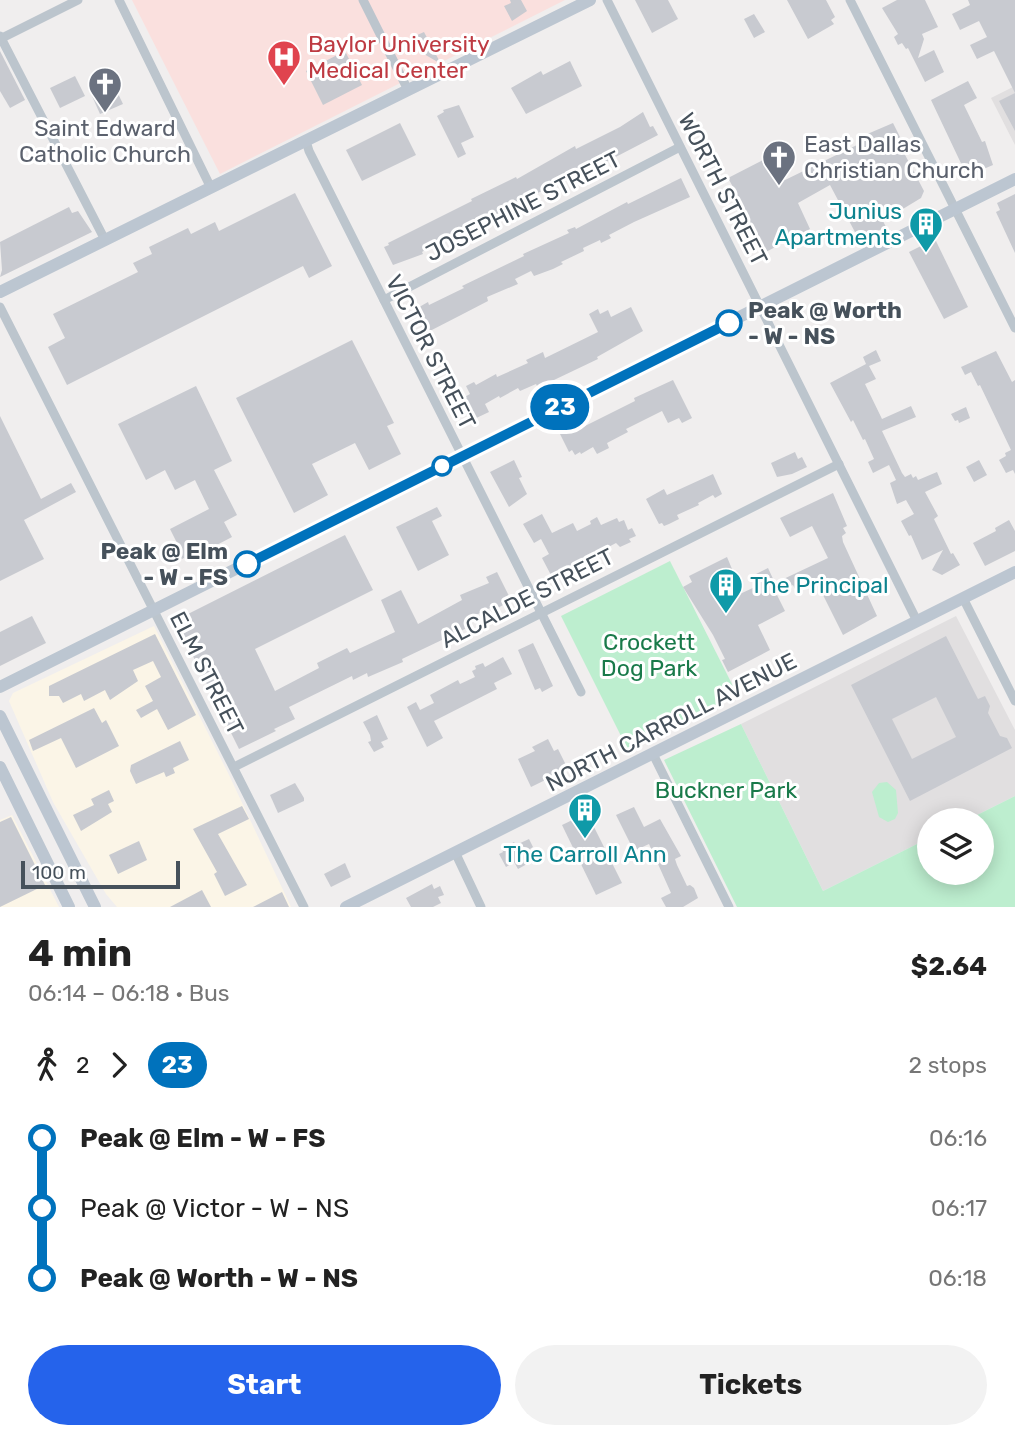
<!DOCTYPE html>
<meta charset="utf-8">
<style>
body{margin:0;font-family:Rubik,sans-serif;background:#f2f2f2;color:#222;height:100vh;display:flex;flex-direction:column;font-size:26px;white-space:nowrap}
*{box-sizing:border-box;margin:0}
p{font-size:23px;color:#767676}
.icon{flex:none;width:38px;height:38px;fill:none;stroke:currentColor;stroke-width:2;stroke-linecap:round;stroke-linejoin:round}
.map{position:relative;height:907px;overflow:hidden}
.sheet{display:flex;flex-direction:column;background:#fff;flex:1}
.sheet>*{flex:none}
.badge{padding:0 14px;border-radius:23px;font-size:24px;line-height:46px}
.buttons{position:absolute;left:917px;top:808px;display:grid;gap:14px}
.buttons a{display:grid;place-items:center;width:77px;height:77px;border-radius:50%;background:#fff;box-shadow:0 4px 18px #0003;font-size:35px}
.scale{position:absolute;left:21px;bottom:18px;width:159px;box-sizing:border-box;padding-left:7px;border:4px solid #46515b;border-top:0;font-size:19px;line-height:24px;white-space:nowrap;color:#46515b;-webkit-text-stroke:5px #fff;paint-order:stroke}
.map>.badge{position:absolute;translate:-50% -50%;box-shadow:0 0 0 4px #fff}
.legs{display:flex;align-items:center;gap:10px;height:77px;padding:0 28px;font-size:23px}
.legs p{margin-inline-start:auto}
.summary{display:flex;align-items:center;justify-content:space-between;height:119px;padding:0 28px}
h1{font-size:38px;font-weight:700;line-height:52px}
.action{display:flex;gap:14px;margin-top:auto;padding:14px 28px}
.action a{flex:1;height:80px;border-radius:42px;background:#2563eb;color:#fff;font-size:28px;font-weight:700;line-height:80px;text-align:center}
.action a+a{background:#f2f2f2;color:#222}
ul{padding:0 28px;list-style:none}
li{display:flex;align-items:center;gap:24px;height:70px;font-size:26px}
li i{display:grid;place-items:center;width:10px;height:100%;margin:0 9px;background:currentColor}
li i::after{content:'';width:18px;height:18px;margin:-9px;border:5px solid;border-radius:50%;background:#fff}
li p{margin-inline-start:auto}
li:first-child i{background:linear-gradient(#0000 50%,currentColor 0)}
li:last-child i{background:linear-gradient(currentColor 50%,#0000 0)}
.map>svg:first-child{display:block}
.commercial{fill:#fbf5e7}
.education{fill:#e1dfe0}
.medical{fill:#fae0de}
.green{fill:#bdeecf}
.building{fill:#c8cad0;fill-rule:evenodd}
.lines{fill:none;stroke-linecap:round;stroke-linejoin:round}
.street{stroke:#bcc5cd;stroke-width:9}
.secondary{stroke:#bcc6d1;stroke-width:12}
.line-1-casing{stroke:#fff;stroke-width:16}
.line-1{stroke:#0072bc;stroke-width:10}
.stop-1-dot{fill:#fff;stroke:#0072bc;stroke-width:3.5}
.labels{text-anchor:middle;stroke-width:6;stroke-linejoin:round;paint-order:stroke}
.health-label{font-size:23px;fill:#be3a42;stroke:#fff;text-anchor:start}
.worship-label{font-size:23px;fill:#5b616d;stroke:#fff}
.street-label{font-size:23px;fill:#46515b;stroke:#fff}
.culture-label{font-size:23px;fill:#0d838f;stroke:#fff;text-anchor:end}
.stop-label{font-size:23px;font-weight:bold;fill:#46515b;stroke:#fff;text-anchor:start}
.park-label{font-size:23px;fill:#197a4a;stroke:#fff}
</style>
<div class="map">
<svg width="1015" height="907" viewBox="0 0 1015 907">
<rect width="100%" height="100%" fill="#f0eeee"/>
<g class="commercial">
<polygon points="154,626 229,775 291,907 117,907 106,894 53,802 9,701 13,693"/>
<polygon points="12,815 59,907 0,907 0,820"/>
</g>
<g class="education">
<polygon points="1015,86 1015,145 991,98"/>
<polygon points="956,616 1015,730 1015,796 965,821 929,821 929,838 823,891 741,724"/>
</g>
<polygon class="medical" points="132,0 565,0 220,174"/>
<g class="green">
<polygon points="670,561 737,694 628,750 561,616"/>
<polygon points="741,724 823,891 929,838 929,873 982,873 982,821 965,821 1015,796 1015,907 737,907 664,760"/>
<polygon points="887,782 896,790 898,813 895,819 888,822 879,817 872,792 879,783"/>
</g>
<g class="building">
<polygon points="510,0 521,0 527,11 512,21 504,6 511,3"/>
<polygon points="635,0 668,0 678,19 652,33"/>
<polygon points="787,0 826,0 835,17 831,20 834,24 808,39"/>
<polygon points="897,0 925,0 938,27 922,34 924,39 918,58 934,50 944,72 925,82 908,48 906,49 902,43 898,45 894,37 898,34 882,8"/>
<polygon points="968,0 1015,0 1015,131 999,101 1015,93 994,51 977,59 970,45 987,37 979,21 960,30 952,14 970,5"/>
<polygon points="754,14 765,32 754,38 744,19"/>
<polygon points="424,32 441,64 424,54 422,49 415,36"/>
<polygon points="0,51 25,100 10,108 0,91"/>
<polygon points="345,51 362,85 323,105 306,71"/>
<polygon points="570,61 582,86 526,114 511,88 541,71 543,75"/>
<polygon points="75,76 85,96 60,108 50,88"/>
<polygon points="110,77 123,104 100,114 88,87"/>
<polygon points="968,81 977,98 964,105 982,142 985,141 993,165 967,176 931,100"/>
<polygon points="459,105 474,137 461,143 466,154 458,158 437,116 444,112 443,110"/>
<polygon points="643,112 650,127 653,126 658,135 579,176 577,174 515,204 463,233 428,248 422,252 423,254 393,265 384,247 389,245 388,243 472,201 471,199 516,177 517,179 575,146 576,149 620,127"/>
<polygon points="400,123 416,155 362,181 346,150"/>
<polygon points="893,123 905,147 902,149 924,191 921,198 883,221 886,227 867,236 864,231 856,234 830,185 798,203 810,229 762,254 738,209 729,188 733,187 728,178 771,156 785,180 861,143 858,138"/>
<polygon points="681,178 690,197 634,222 609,235 611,238 601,243 600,240 583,248 584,251 561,262 563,264 553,269 534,276 531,271 515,279 518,284 487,297 488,301 461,315 426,333 423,329 414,311 421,306 428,302 429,305 464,288 462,286 524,256 523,254 569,233 567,230 575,227 576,229 627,202 628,204"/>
<polygon points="295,193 332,266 309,278 303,266 67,385 48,347 65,338 53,314 138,272 133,263 152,254 149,247 188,228 191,234 215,222 219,231"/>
<polygon points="1015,194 1015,253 996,212 1000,210 997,203"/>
<polygon points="69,207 72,213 78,211 92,232 0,277 2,270 0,242"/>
<polygon points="935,239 968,307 944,319 909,252"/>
<polygon points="631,307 643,331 597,357 598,359 554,380 555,382 539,390 536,384 520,391 518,388 500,398 499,396 485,404 489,412 470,421 459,400 470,394 466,386 474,382 476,385 496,374 497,377 528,363 526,360 543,352 545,358 598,332 589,314 598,309 600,314 608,310 611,317"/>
<polygon points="352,340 394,423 387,426 401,454 369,470 355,443 312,464 328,495 294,513 236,398"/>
<polygon points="876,350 881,361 869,366 876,379 865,384 882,419 911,406 916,417 882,431 902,473 905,477 911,474 913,478 916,476 918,480 937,472 942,484 925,492 938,516 934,519 951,554 953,553 960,565 942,575 932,570 943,550 922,560 911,535 909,536 901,521 914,514 906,500 897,504 890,483 896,480 889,465 873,473 868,462 874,459 865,439 863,440 853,420 851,422 830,383 866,364 863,357"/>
<polygon points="996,351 1012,382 1015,380 1015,474 1013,470 1006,473 999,460 1006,456 1005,453 1011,450 980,385 978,386 971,372 965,375 961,367"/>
<polygon points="673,380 692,418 682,423 679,418 668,423 662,411 626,429 628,432 607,443 609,448 597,454 593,447 581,454 580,452 575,455 572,450 569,452 560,434 576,426 577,430 635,401 634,398"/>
<polygon points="196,386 232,461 214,470 237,515 224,522 232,537 186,561 184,558 180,560 176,551 180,549 170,529 209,509 195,480 175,490 165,470 146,480 118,424"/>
<polygon points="966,407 970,418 959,423 958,420 955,421 951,414"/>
<polygon points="0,416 41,499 71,483 76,492 24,520 44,559 0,581"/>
<polygon points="795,452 798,459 802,457 807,467 792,474 777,477 771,463"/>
<polygon points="514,460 522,477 519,478 527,494 509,507 490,472"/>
<polygon points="979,460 987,475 974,482 966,467"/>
<polygon points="713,474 722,494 715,498 713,495 698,503 699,505 677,515 679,519 669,524 664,526 662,523 659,524 646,499 664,489 667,495"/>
<polygon points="833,493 847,526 843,528 846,533 842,536 843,542 877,616 843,635 815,579 795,589 793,585 776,593 785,611 758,625 770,650 728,672 722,660 725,659 713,635 683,587 692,582 689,576 727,557 742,593 757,586 752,576 768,568 775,583 828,558 812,526 790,537 780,518"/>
<polygon points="437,507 442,516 432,521 449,555 418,571 396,527"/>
<polygon points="542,514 552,533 573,523 577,531 591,524 590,521 597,517 601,525 617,518 619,522 624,520 628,530 632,528 636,536 629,539 631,542 620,547 616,543 552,577 542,558 549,554 541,539 534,543 523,524"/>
<polygon points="1009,520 1015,531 1015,551 985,566 973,543 996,531 995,528"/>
<polygon points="345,535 373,590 255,649 275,691 319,668 317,663 347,648 350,653 395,632 381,600 401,590 418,624 462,600 460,595 489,583 486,577 497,572 510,598 502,602 503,605 496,609 494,606 464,621 467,628 402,659 403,662 368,677 367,673 353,680 352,676 289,707 295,719 274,729 276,731 239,749 182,634 186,632 183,625 187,622 184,616"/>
<polygon points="32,616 46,643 0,666 0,632"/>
<polygon points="155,634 196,715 168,730 157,709 141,718 136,710 153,701 145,686 161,677 153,661 133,670 138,681 110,700 105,690 84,701 81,694 63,703 59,696 49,696 49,686"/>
<path d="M946,636L978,699L985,696L990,706L988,713L1000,736L1007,738L1012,748L910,801L851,685ZM936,697L956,737L912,759L892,719Z"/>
<polygon points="533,643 553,686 542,692 540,688 535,690 518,650"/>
<polygon points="503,657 512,674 494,683 497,689 434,721 443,738 427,747 407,707 416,702 420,710 434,703 430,695 458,680 460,684 475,677 472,671 476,669 475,666 483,663 485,667"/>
<polygon points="94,708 102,723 106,720 119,746 76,768 61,738 33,751 29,740"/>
<polygon points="377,715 388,739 381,742 384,747 374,752 368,742 371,741 370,735 363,722"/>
<polygon points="548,739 554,751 558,749 568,769 531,787 518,759 535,751 532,747"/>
<polygon points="180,741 189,760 173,768 175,773 166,777 164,772 136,784 130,771 131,765"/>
<polygon points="295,783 304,798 304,801 278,813 270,795"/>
<polygon points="109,790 114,801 108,804 112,812 81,831 73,815 94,805 91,799"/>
<polygon points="242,806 249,819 218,834 247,885 225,896 214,874 217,872 193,829"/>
<polygon points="634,807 644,827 660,819 681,856 675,859 677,865 687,886 690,885 694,888 698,898 683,907 666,907 661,898 671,893 649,844 636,850 633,844 631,845 616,815"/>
<polygon points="587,813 622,883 596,895 562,825"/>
<polygon points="11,817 45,885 0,907 0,822"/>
<polygon points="529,839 533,847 530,849 536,859 518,869 514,862 506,867 499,854 503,852 502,849 514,842 516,845"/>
<polygon points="139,841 147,860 118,874 109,855"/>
<polygon points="345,863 351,877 331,887 324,874"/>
<polygon points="432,884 434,889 440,886 444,895 438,897 441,903 433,907 411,907 406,898"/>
<polygon points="202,890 211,907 170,907"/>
<polygon points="282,892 289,907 253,907"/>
</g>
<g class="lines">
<g class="street">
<polyline points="119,0 211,188"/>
<polyline points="363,0 408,90"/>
<polyline points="607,0 917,621"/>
<polyline points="850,0 1015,328"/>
<polyline points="0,36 105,240"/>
<polyline points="0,39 78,0"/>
<polyline points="306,141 309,151 581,692"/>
<polyline points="384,300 680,147"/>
<polyline points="0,307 304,907"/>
<polyline points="963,598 1015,701"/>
<polyline points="653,754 729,907"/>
<polyline points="234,767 839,464"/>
<polyline points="455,852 481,907"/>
</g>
<g class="secondary">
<polyline points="0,292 590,0"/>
<polyline points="0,687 1015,179"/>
<polyline points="0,716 95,907"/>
<polyline points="0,767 69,907"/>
<polyline points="346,907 1015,572"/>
</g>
</g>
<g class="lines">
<g class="line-1-casing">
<polyline id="line-1" points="247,564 729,323"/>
</g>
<use href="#line-1" class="line-1"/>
</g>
<defs>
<g id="hospital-pin" transform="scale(1.75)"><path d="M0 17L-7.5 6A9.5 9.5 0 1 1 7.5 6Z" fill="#e0444e" stroke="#fff"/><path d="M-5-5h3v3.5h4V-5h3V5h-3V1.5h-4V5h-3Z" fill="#fff"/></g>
<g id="church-pin" transform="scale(1.75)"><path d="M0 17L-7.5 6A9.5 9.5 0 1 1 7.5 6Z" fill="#6b7280" stroke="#fff"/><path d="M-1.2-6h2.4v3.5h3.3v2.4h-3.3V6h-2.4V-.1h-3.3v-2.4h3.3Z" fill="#fff"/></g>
<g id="building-pin" transform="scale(1.75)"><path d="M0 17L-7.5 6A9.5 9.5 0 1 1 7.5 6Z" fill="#0f9aa8" stroke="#fff"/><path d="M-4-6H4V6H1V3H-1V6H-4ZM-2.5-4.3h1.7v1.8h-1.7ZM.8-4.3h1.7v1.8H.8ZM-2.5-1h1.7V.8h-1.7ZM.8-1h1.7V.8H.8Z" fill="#fff"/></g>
</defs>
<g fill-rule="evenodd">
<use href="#hospital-pin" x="284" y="57"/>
<use href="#church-pin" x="105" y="84"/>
<use href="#church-pin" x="779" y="157"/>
<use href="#building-pin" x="926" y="224"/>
<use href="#building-pin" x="726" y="585"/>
<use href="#building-pin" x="585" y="810"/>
</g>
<g class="stop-1-dot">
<circle cx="729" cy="323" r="12"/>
<circle cx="442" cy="466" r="9"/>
<circle cx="247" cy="564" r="12"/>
</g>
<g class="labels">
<g class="health-label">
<text x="308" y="52">Baylor University<tspan x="308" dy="26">Medical Center</tspan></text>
</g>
<g class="worship-label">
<text x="105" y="136">Saint Edward<tspan x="105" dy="26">Catholic Church</tspan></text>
<text x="804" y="152" text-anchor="start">East Dallas<tspan x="804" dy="26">Christian Church</tspan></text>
</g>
<g class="street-label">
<text transform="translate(723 189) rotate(63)" y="8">WORTH STREET</text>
<text transform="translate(523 206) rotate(-27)" y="8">JOSEPHINE STREET</text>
<text transform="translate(431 352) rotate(63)" y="8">VICTOR STREET</text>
<text transform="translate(527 598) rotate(-27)" y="8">ALCALDE STREET</text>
<text transform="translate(207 673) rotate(63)" y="8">ELM STREET</text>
<text transform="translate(671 722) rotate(-27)" y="8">NORTH CARROLL AVENUE</text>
</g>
<g class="culture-label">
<text x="902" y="219">Junius<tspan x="902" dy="26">Apartments</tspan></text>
<text x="750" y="593" text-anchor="start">The Principal</text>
<text x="585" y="862" text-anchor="middle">The Carroll Ann</text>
</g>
<g class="stop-label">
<text x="748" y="318">Peak @ Worth<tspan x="748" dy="26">- W - NS</tspan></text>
<text x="228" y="559" text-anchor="end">Peak @ Elm<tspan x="228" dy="26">- W - FS</tspan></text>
</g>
<g class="park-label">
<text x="649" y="650">Crockett<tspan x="649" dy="26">Dog Park</tspan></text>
<text x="726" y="798">Buckner Park</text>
</g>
</g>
</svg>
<div class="buttons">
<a><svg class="icon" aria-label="layers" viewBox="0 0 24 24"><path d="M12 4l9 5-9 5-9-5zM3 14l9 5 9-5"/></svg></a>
</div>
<div class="scale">100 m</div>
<b class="badge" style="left:560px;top:407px;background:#0072bc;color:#fff">23</b>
</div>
<section class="sheet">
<div class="summary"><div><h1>4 min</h1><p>06:14 – 06:18 · Bus</p></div><b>$2.64</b></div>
<div class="legs"><svg class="icon" aria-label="walk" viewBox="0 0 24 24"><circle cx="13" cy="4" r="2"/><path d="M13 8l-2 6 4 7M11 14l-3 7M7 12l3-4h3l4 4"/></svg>2<svg class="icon" aria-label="forward" viewBox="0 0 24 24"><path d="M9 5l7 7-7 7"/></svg><b class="badge" style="background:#0072bc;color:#fff">23</b><p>2 stops</p></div>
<ul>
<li><i style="color:#0072bc"></i><b>Peak @ Elm - W - FS</b><p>06:16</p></li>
<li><i style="color:#0072bc"></i><span>Peak @ Victor - W - NS</span><p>06:17</p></li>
<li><i style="color:#0072bc"></i><b>Peak @ Worth - W - NS</b><p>06:18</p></li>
</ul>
<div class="action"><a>Start</a><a>Tickets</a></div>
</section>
